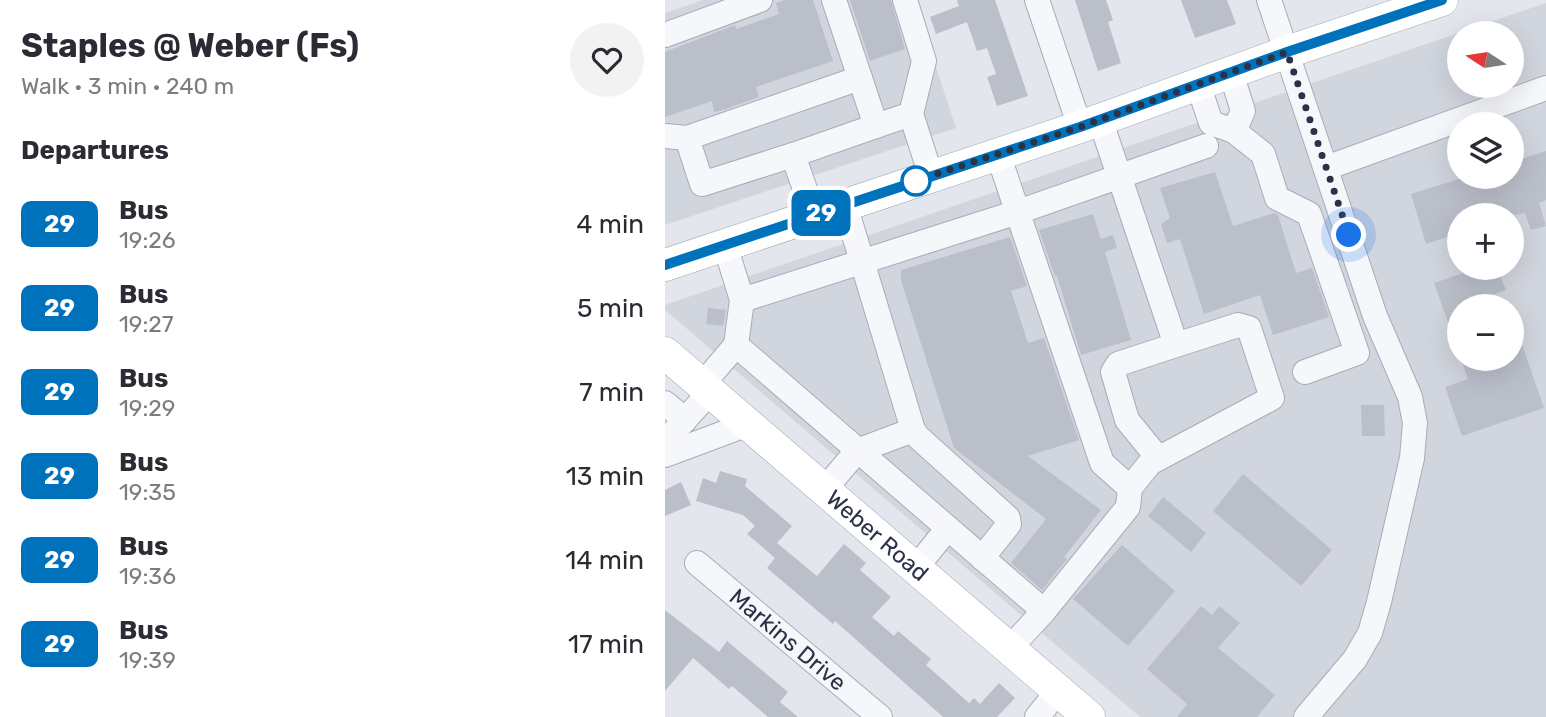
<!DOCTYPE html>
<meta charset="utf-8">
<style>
body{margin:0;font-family:Rubik,sans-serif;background:#f2f2f3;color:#2b2b33;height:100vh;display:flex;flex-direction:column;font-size:26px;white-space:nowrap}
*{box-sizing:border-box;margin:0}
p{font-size:23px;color:#7c7c81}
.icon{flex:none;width:38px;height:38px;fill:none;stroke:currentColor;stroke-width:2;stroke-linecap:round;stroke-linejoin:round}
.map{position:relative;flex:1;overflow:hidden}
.panel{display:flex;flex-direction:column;background:#fff;width:665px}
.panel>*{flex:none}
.badge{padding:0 14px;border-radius:10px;font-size:24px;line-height:46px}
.needle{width:46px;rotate:282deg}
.fabs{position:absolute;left:782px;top:21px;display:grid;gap:14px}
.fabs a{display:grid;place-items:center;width:77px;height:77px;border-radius:50%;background:#fff;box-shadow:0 7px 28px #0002;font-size:35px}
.you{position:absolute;width:35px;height:35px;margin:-18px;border:5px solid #fff;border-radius:50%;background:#1a73e8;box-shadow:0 0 0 10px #1a73e833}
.map>.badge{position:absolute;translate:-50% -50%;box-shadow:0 0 0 4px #fff}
h2{padding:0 21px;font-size:26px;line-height:63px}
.round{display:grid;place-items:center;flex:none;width:74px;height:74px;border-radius:37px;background:#f2f2f3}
.headline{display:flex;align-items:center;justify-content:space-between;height:119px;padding:0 21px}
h1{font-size:33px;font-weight:700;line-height:52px}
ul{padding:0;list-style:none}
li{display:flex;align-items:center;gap:21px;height:84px;padding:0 21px}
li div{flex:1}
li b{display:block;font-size:26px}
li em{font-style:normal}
li .badge{min-width:77px;font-weight:700;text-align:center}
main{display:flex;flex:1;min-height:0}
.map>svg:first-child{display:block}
.built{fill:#d1d5de;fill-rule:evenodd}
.building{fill:#babfca}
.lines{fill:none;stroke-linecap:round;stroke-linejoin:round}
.minor-casing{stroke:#a7acb7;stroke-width:26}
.major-casing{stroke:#a1a9b9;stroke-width:33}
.minor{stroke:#f6f7fa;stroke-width:24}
.major{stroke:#fff;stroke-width:32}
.line-casing{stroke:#fff;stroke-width:16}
.line{stroke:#0072bc;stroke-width:10}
.walk{stroke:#293246;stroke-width:7;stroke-dasharray:0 12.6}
.stop-dot{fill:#fff;stroke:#0072bc;stroke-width:3.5}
.labels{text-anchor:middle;stroke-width:7;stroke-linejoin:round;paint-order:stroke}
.street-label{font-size:23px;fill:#293246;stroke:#f3f5f9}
</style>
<main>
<section class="panel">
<div class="headline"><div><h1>Staples @ Weber (Fs)</h1><p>Walk · 3 min · 240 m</p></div><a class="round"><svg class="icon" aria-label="heart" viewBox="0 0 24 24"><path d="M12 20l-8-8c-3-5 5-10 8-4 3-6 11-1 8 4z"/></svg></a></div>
<h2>Departures</h2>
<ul>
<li><span class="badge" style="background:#0072bc;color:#fff">29</span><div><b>Bus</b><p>19:26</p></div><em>4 min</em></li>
<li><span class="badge" style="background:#0072bc;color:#fff">29</span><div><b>Bus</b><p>19:27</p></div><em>5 min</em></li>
<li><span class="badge" style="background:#0072bc;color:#fff">29</span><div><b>Bus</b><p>19:29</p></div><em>7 min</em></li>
<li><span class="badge" style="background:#0072bc;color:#fff">29</span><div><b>Bus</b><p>19:35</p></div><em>13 min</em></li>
<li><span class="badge" style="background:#0072bc;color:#fff">29</span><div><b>Bus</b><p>19:36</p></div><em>14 min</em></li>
<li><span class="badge" style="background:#0072bc;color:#fff">29</span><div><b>Bus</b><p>19:39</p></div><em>17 min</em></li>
</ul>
</section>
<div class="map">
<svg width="881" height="717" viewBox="0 0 881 717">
<rect width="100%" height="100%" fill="#e3e6ec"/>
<g class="built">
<polygon points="38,0 249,0 291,128 0,225 0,13"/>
<path d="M881,3V717H475L0,310V305ZM794,33H847V86H794ZM794,124H847V177H794ZM794,215H847V268H794ZM794,306H847V359H794Z"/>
</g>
<g class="building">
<polygon points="120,0 148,0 168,61 91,87 94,97 58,110 49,112 47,101 0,117 0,52 70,25 71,29 114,14 111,3"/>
<polygon points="185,0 226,0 240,49 205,61"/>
<polygon points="292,0 330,0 363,96 332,106 322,77 331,74 322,48 312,51 302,22 271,34 265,17 294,6"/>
<polygon points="410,0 441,0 448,20 443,22 456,63 433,71"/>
<polygon points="516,0 562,0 571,24 530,38"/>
<polygon points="881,151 881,200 874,203 881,226 866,230 860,213 851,215 794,215 794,233 761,244 746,194 800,177 847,177 847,162"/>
<polygon points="550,172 568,226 609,213 613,215 631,273 647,268 664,317 608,335 595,295 539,314 515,239 502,243 496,224 505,218 495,188"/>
<polygon points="428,214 436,239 448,235 452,248 440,252 466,340 416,355 392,276 390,276 374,230"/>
<polygon points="345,237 362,286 346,291 363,343 379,338 414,440 363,456 436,510 399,557 402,559 377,590 346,563 381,519 289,448 236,280 236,270"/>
<polygon points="813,268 832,268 841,290 820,298 823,306 794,306 794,350 793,350 769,283"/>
<polygon points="43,308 61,310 58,326 41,324"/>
<polygon points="849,322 879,408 797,436 780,387 803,379 796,359 847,359 847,323"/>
<polygon points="696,405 719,405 720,436 697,436"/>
<polygon points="55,471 82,479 80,486 127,526 112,543 152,576 179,544 201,563 195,570 226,597 207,617 229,636 233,631 266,659 261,665 304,703 309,698 315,704 334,683 350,698 332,717 278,717 170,621 168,624 102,568 110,558 82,534 90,526 78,515 31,501 38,478 51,483"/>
<polygon points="578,474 667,550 636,586 548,511"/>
<polygon points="16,482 26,505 0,516 0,490"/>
<polygon points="498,497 541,533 526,552 483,516"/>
<polygon points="457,545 510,591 463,646 408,599"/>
<polygon points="536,606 547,615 554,606 575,623 553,648 610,695 592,717 512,717 522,704 482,669"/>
<polygon points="0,610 54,652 62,641 123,692 115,702 133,717 103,717 67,686 64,689 28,658 0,691"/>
</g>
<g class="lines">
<g class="minor-casing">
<g id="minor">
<polyline points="240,0 259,61 246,114"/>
<polyline points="372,0 415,127"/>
<polyline points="604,0 710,316 745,397 750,423 747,458 714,602 705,633 690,659 641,717"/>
<polyline points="0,35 95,0"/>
<polyline points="566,73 578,111 569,131"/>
<polyline points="533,84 546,123 569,131 598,154 612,198 644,214 692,353 640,372"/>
<polyline points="435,119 511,345 453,364 448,372 462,420 493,458"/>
<polyline points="211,126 246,114 266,176"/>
<polyline points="0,136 22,138"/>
<polyline points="333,154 437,463 465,488 463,507 379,611 344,649"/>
<polyline points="128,155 211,126 169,0"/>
<polyline points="661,168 881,88"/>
<polyline points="180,205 248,430 253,437 343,518 344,524 317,558"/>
<polyline points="149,215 128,155 37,184 22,138 195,78"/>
<polyline points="60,245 77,300 71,345 379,611"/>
<polyline points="77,300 353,212 541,146"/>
<polyline points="37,385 71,345"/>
<polyline points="0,403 20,420"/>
<polyline points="0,437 7,434 45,392"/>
<polyline points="0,455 83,424"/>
<polyline points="465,488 485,463 607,398 584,328 573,325 511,345"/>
<polyline points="159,490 192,451 248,430"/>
<path id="s1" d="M32,563L215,717"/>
<polyline points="250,569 283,528"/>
<polyline points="372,717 393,691"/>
</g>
</g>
<g class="major-casing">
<g id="major">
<polyline points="0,265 415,127 622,52 777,0"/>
<path id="s2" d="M0,353L424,717"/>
</g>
</g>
<use href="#minor" class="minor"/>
<use href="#major" class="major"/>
</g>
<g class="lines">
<g class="line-casing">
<polyline id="line" points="0,265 415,127 622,52 777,0"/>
</g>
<use href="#line" class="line"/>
<polyline class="walk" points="251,181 244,183 415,127 622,52 684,235"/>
</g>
<circle class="stop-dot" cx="251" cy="181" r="14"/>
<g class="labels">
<g class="street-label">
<text dy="8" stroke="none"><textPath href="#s2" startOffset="280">Weber Road</textPath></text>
<text dy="8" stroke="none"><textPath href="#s1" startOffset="119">Markins Drive</textPath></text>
</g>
</g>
</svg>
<div class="fabs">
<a><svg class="needle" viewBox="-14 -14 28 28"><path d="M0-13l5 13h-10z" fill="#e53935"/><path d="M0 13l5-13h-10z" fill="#7c7c81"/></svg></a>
<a><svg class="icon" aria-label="layers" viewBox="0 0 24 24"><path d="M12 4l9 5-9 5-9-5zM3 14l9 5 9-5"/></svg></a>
<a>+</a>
<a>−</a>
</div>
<div class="you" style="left:684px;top:235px"></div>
<b class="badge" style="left:156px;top:213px;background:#0072bc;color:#fff">29</b>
</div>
</main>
